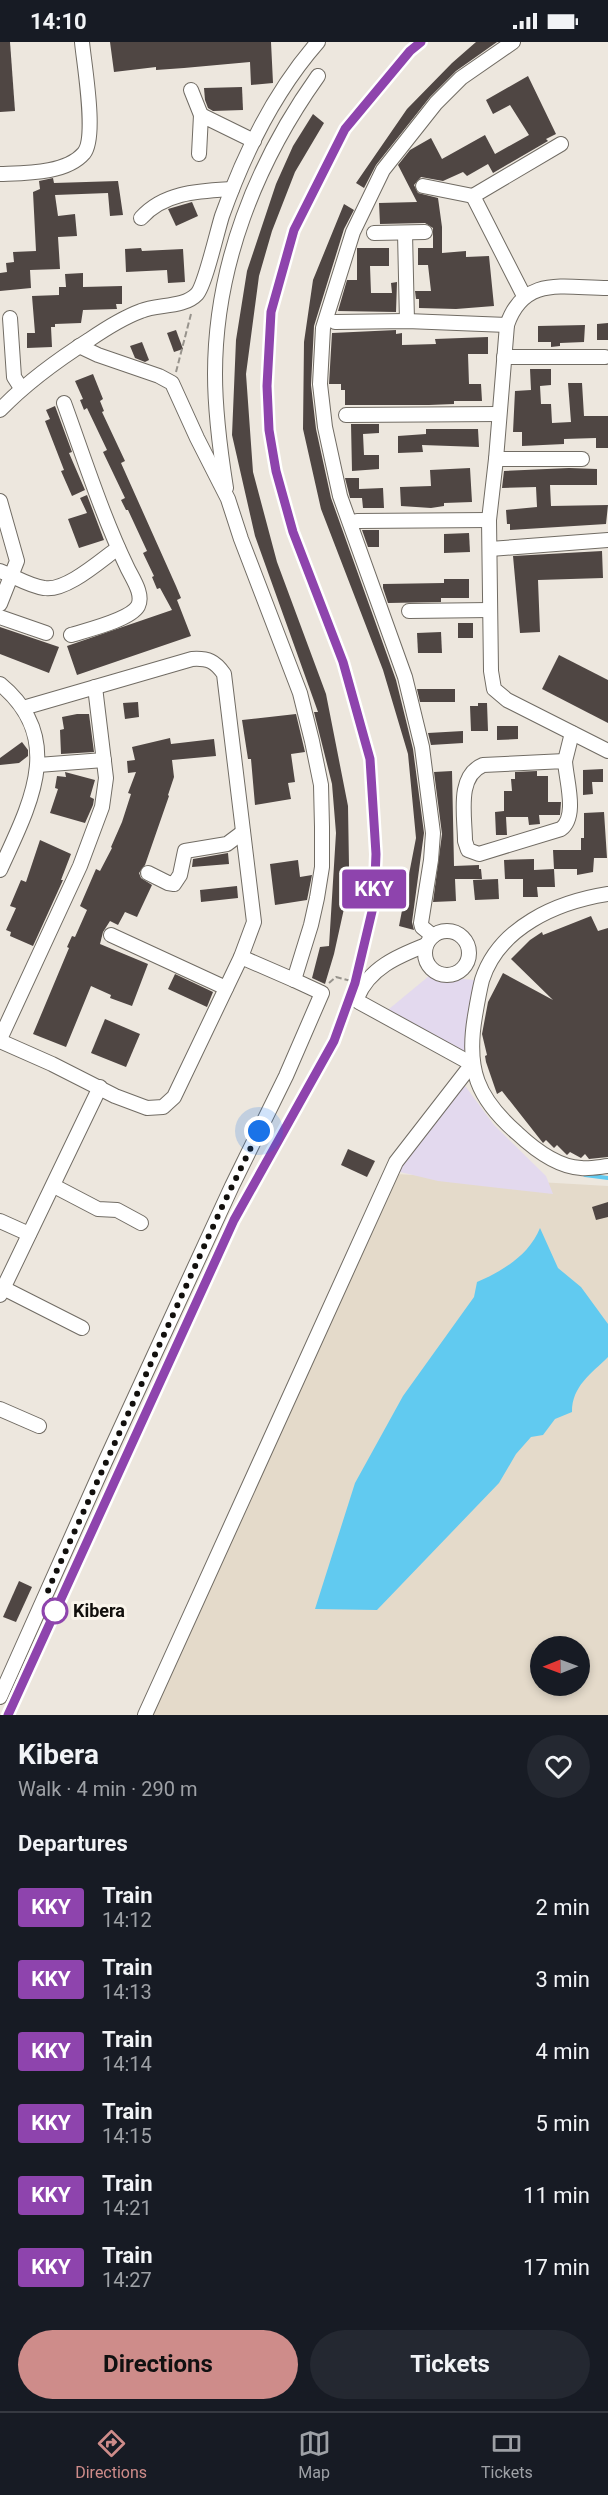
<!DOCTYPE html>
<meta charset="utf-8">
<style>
body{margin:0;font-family:Roboto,sans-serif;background:#242831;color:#f1f3f6;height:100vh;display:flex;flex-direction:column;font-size:22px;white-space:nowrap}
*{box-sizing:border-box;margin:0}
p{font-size:20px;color:#9ea1a6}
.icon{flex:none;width:33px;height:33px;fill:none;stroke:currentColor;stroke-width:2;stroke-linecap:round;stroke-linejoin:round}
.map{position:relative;height:1673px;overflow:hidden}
.details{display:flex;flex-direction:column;background:#171b24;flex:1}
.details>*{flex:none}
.badge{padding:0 12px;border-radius:4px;font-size:21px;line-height:39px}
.needle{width:39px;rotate:269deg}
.controls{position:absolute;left:530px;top:1594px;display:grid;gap:12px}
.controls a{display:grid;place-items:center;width:60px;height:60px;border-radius:50%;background:#171b24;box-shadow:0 3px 9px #0003;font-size:30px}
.you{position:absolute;width:30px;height:30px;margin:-15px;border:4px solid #fff;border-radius:50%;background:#1a73e8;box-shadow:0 0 0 9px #1a73e833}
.map>.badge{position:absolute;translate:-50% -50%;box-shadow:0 0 0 3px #fff}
h2{padding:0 18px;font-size:22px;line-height:54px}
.round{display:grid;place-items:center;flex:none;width:63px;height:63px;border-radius:32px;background:#242831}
.overview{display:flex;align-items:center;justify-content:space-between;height:102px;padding:0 18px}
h1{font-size:28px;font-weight:700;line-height:45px}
.button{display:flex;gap:12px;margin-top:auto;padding:12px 18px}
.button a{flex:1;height:69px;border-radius:36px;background:#ce8c8a;color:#111;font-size:24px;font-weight:700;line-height:69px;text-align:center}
.button a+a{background:#242831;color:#f1f3f6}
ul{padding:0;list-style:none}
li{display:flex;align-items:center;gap:18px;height:72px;padding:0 18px}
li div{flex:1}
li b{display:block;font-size:22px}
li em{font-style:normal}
li .badge{min-width:66px;font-weight:700;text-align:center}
.status{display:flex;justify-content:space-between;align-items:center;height:42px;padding:0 30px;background:#171b24;direction:ltr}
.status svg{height:16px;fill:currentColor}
.tabs{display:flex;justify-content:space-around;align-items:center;height:84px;border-top:2px solid #363941;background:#171b24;font-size:16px;color:#9ea1a6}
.tabs a{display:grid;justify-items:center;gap:3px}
.tabs .on{color:#ce8c8a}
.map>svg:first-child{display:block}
.built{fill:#e4daca;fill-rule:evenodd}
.medical{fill:#e3d9ee}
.water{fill:#61caf0}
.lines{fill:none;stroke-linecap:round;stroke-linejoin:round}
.stream{stroke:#61caf0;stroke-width:4}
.building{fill:#4f4643}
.minor-casing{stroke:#716c64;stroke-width:16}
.path{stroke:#97938c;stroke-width:2;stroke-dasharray:6 3;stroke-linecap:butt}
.minor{stroke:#fff;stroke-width:14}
.rail{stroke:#2a2724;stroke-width:4;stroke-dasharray:8 8;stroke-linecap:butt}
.line-casing{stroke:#fff;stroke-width:14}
.line{stroke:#8e44ad;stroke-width:9}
.walk{stroke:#12100d;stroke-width:6;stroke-dasharray:0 10.8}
.stop-dot{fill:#fff;stroke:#8e44ad;stroke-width:3}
.labels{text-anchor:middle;stroke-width:6;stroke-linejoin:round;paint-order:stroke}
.stop-label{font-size:18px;font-weight:bold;fill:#12100d;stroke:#faf5eb;text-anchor:start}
</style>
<div class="status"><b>14:10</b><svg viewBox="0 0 49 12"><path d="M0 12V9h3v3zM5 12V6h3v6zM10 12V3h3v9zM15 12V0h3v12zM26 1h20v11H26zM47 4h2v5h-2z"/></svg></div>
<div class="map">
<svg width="608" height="1673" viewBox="0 0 608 1673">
<rect width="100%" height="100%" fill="#ede7de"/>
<path class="built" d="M396,1132L608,1144V1673H153ZM540,1605H579V1644H540Z"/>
<g class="medical">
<polygon points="429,934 475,938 463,1020 383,972"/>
<polygon points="463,1041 494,1083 546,1134 553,1152 438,1139 396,1129"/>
</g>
<path class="water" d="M540,1186L558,1226L581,1245L608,1282V1315C591,1332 572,1344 572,1370L555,1377L543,1393L531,1395L516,1412L499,1441L377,1568L315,1567L355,1441L403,1354L474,1255L477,1240C503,1229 529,1213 540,1186Z"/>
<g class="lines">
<polyline class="stream" points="585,1133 608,1136"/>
</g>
<g class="building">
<polygon points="0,0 10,0 15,69 0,70"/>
<polygon points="110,0 271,0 273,41 251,43 250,20 184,26 156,28 156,25 114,30"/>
<polygon points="476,0 497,0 456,29 430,55 376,123 364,146 356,141 407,67 452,21"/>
<polygon points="528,34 556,92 546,97 548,99 493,131 488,122 467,134 463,130 443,139 421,135 414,143 418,151 438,156 442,185 442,211 466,209 466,215 489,214 494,264 456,267 419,266 419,257 416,257 415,249 431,249 428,223 418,223 418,206 433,206 433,186 425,181 380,182 379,161 417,160 398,123 410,108 431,96 442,117 485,93 495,112 529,93 510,63 493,72 486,58"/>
<polygon points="242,45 243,68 213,69 208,66 205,58 204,46"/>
<polygon points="313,72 324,81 295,130 272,189 259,234 246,332 253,430 277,520 326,652 348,764 349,824 347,853 334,912 325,942 312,936 320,905 329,904 336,791 332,742 314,670 318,670 255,494 232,393 236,298 247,229 276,142 293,104"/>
<polygon points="53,136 54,141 118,139 123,173 110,174 108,151 55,153 58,174 75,172 77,194 58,195 60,227 30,228 31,246 0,249 0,231 7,230 6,221 14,220 13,210 36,209 33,150 40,147 39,139"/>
<polygon points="192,160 198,174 176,184 168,167"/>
<polygon points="344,162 354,168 344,187 314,284 311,343 316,387 331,456 396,638 413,707 424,791 412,880 414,888 399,884 416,796 408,712 383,628 321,467 303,387 304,300 313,238"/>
<polygon points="141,206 142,209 183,207 185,240 168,241 167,228 126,230 125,207"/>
<polygon points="357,206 389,206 389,224 370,224 371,251 392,251 391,241 397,240 396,270 338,269 347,238 357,238"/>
<polygon points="83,231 83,245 122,244 122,262 116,262 117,267 83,268 81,281 55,282 55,285 51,285 52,305 27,306 27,291 35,291 32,254 59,253 59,245 66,245 65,232"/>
<polygon points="608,281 608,298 597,298 597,282"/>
<polygon points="585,283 584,300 560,301 560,304 551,305 551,300 538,300 538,284"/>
<polygon points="176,288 183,307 174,310 167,291"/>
<polygon points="396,288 396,292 402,291 402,303 436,302 435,297 488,295 488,312 468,312 469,342 481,342 482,359 454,359 454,362 429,363 345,363 345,348 341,348 341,342 329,342 332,291"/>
<polygon points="142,300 149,318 145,320 135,316 130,304"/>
<polygon points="530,327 551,327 551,343 540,344 541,362 551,362 552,381 571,380 568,341 582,341 584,374 608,374 608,406 596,406 596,396 564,397 564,402 522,404 522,390 513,390 515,349 531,348"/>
<polygon points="93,332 103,357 100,359 104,369 102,370 125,419 121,421 176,544 181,556 177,558 191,594 77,633 67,604 172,568 160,546 157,547 152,535 154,534 143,511 147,509 128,468 126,468 121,458 125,456 103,410 107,408 87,366 84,368 80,358 83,357 75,339"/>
<polygon points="55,364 72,410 69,411 85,448 72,454 61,429 64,428 45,379 50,377 46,368"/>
<polygon points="351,382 379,382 379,391 363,392 364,413 379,413 379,427 352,429"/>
<polygon points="426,387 478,387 479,405 422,403 423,410 398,411 398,394 426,392"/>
<polygon points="470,426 472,460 444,461 444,464 431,466 401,464 400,445 431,444 430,428"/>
<polygon points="569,426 597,427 597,443 550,443 551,464 608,463 606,482 510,488 510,482 507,482 506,468 537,465 536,445 502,446 504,429"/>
<polygon points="345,436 359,436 359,447 383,446 384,466 363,466 362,456 350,456"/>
<polygon points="87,453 104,498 79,506 68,477 87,471 80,456"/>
<polygon points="362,488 379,488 379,505 368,505"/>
<polygon points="469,491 470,510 444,511 444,492"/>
<polygon points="602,509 603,536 538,538 540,590 520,591 513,514"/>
<polygon points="444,537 469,537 469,556 441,556 441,560 388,561 383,546 383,542 444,541"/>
<rect x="458" y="581" width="15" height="15"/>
<polygon points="0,585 59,605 49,631 0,612"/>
<polygon points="441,590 442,611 418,611 417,591"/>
<polygon points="559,613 608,638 608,681 542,647"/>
<polygon points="417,647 455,647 455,660 420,660"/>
<polygon points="138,660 139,675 125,677 123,661"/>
<polygon points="478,661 487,661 488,689 471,689 470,664 478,664"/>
<polygon points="77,672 89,672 94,710 61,712 60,688 64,687 62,675"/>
<polygon points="296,672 305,710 291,712 295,740 288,741 291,757 255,763 251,717 248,717 242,678"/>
<polygon points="497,684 518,684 518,697 497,698"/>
<polygon points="463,689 463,701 431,703 428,691"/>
<polygon points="170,696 171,702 214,697 216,714 172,718 174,735 168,753 169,754 145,823 139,831 141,836 152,843 137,875 125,870 118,883 110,879 103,890 100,902 148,922 132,964 110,956 111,953 91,944 66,1005 33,992 69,906 67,905 72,894 75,895 87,868 80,864 96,827 100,829 112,806 111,805 122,780 131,752 128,751 136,730 128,731 127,719 135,718 132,705"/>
<polygon points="22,700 28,708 28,714 19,721 0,723 0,716"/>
<polygon points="603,727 603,740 592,740 593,752 583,753 583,728"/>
<polygon points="452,729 454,824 479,823 479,827 481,827 482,837 455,837 456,859 433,860 442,792 434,730"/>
<polygon points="537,729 537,734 548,734 548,760 561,760 560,773 539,773 540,782 529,783 528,775 506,775 507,793 496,793 495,770 504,769 504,749 512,749 511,737 515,737 515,730"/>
<polygon points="65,730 95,738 90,755 94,757 93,763 85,781 50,771 58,747 55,746 57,734 66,735"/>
<polygon points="604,770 607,816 594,816 593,830 577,833 577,827 554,827 553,808 581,808 581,796 584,796 584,771"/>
<polygon points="40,798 71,812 61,838 63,838 33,904 10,894 11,890 6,888 16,866 10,864 21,838 26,840"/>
<polygon points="228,811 229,822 192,825 193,817"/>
<polygon points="534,817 534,828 554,827 555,845 537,845 538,855 523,855 523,837 505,837 504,818"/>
<polygon points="298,818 300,835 312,833 307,858 275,863 270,822"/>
<polygon points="498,837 499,857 475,858 473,838"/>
<polygon points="237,844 238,856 201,860 200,848"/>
<polygon points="591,874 598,889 608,886 608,1115 589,1117 585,1112 581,1116 570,1110 567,1113 557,1103 554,1106 546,1098 543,1101 502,1049 497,1052 486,1020 485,1014 487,1013 482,992 488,960 503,931 553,958 511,917 530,898 542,890 543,893"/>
<polygon points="175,932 213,950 207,965 168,947"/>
<polygon points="105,977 140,992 126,1025 91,1011"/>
<polygon points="348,1107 375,1119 367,1135 341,1123"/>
<polygon points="608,1160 608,1175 596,1178 592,1165"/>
<polygon points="19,1539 32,1545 16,1580 3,1575"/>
</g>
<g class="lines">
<g class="minor-casing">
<g id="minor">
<polyline points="191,48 201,73"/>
<polyline points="199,112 201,73 254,99"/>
<path d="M0,132C25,131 66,132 84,111C97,95 84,22 82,0"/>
<polyline points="423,144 473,154"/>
<path d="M141,176C164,150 199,149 232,147"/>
<polyline points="374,191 425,190"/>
<polyline points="405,191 407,279"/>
<path d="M608,246C564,246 524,233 507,283L496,417L489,478L491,629L494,647L507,658L608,709"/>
<polyline points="524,254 473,154 561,102"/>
<polyline points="10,276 14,335 21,346"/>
<polyline points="335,280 407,279 507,283"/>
<polyline points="79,304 98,313 159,334 172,341 197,396 228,457 241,497 300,651 312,699 321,743 322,785 322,825 317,856 311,883 294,938 241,915"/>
<polyline points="504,315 605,315"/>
<path d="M64,361C84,416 102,473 127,525C132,536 144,552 138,564C130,578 87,588 71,593"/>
<path d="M0,368C27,340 56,319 89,298C105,287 122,276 141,269C157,262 184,266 197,252C205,243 217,190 222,174C244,112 274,50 318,0"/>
<polyline points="346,373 499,372"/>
<polyline points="496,417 582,417"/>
<path d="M226,446C220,408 215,370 215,332C215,224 256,121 318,34"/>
<polyline points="0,459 17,519 0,562"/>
<polyline points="357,479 489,478"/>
<polyline points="490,507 608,498"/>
<path d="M0,529C14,534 29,544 44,546C66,550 101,518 118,506"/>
<polyline points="409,569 490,568"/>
<polyline points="0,575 46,591"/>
<path d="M0,642C67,697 29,764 0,828"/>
<path d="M565,719C566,738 578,774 561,787L479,812L468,808L465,799C465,775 456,734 483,723Z"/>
<polyline points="565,719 572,691"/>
<polyline points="38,723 104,718"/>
<polyline points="148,831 168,841 174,842 180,833 185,809 227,802 243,790"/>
<path d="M608,852C557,860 499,885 482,938C479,950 477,962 475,974C466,1027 477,1056 517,1091C533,1106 558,1125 581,1126C589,1127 599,1125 608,1124"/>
<circle cx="447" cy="911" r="22"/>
<polyline points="111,893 226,946"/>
<polyline points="433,894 422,885 421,881 431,818 433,791 422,705 405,635 340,454 325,385 320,342 323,286 353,190 383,128 436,61 461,36 513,0"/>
<polyline points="0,997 80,824 102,765 106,736 95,645"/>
<path d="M0,999L52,1022L115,1054L147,1066L163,1065L174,1055L241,915L254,880L224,632C215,619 208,616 192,617L23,666"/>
<polyline points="54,1144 98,1167 117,1168 141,1181"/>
<polyline points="0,1179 29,1192"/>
<polyline points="3,1246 82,1286"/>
<polyline points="0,1253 100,1045"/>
<polyline points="0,1367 39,1384"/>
<polyline points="0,1655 105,1420 232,1144 286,1034 322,951 294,938"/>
<path d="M145,1673L396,1120L472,1022L359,960L357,956C369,926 398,914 426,903"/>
</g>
</g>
<g class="path">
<polyline points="176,330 191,272"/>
<polyline points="329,941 336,935 351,939"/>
</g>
<use href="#minor" class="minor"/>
<polyline class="rail" points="8,1673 234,1178 334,999 355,941 374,861 376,812 370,717 343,620 293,490 276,429 269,388 267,344 271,270 294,188 345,87 410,9 421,0"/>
</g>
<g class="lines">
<g class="line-casing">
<polyline id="line" points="8,1673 234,1178 334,999 355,941 374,861 376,812 370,717 343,620 293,490 276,429 269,388 267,344 271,270 294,188 345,87 410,9 421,0"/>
</g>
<use href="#line" class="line"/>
<polyline class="walk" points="55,1569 48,1548 222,1165 259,1089"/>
</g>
<circle class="stop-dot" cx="55" cy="1569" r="12"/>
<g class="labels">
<g class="stop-label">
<text x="73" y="1575">Kibera</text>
</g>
</g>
</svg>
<div class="controls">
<a><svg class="needle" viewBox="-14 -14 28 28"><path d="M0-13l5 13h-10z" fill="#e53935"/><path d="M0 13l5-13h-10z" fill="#9ea1a6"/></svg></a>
</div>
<div class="you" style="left:259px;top:1089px"></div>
<b class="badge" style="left:374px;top:847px;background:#8e44ad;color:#fff">KKY</b>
</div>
<section class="details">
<div class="overview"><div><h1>Kibera</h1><p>Walk · 4 min · 290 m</p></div><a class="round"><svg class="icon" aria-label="heart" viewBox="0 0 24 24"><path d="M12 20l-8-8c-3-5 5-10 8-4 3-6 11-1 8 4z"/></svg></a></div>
<h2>Departures</h2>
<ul>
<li><span class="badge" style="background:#8e44ad;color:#fff">KKY</span><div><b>Train</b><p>14:12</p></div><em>2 min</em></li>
<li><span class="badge" style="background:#8e44ad;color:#fff">KKY</span><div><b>Train</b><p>14:13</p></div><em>3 min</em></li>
<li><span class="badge" style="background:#8e44ad;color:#fff">KKY</span><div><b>Train</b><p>14:14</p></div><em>4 min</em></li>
<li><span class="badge" style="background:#8e44ad;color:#fff">KKY</span><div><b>Train</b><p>14:15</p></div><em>5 min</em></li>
<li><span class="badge" style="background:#8e44ad;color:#fff">KKY</span><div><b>Train</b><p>14:21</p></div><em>11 min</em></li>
<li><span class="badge" style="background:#8e44ad;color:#fff">KKY</span><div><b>Train</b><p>14:27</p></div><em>17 min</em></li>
</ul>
<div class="button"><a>Directions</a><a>Tickets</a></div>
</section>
<nav class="tabs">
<a class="on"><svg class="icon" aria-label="directions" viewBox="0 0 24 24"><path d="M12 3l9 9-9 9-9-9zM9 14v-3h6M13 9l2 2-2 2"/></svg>Directions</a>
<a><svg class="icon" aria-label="map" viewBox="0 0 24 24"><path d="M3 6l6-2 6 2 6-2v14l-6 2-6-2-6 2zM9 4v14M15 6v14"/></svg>Map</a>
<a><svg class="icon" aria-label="tickets" viewBox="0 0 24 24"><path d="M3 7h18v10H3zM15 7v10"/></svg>Tickets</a>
</nav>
